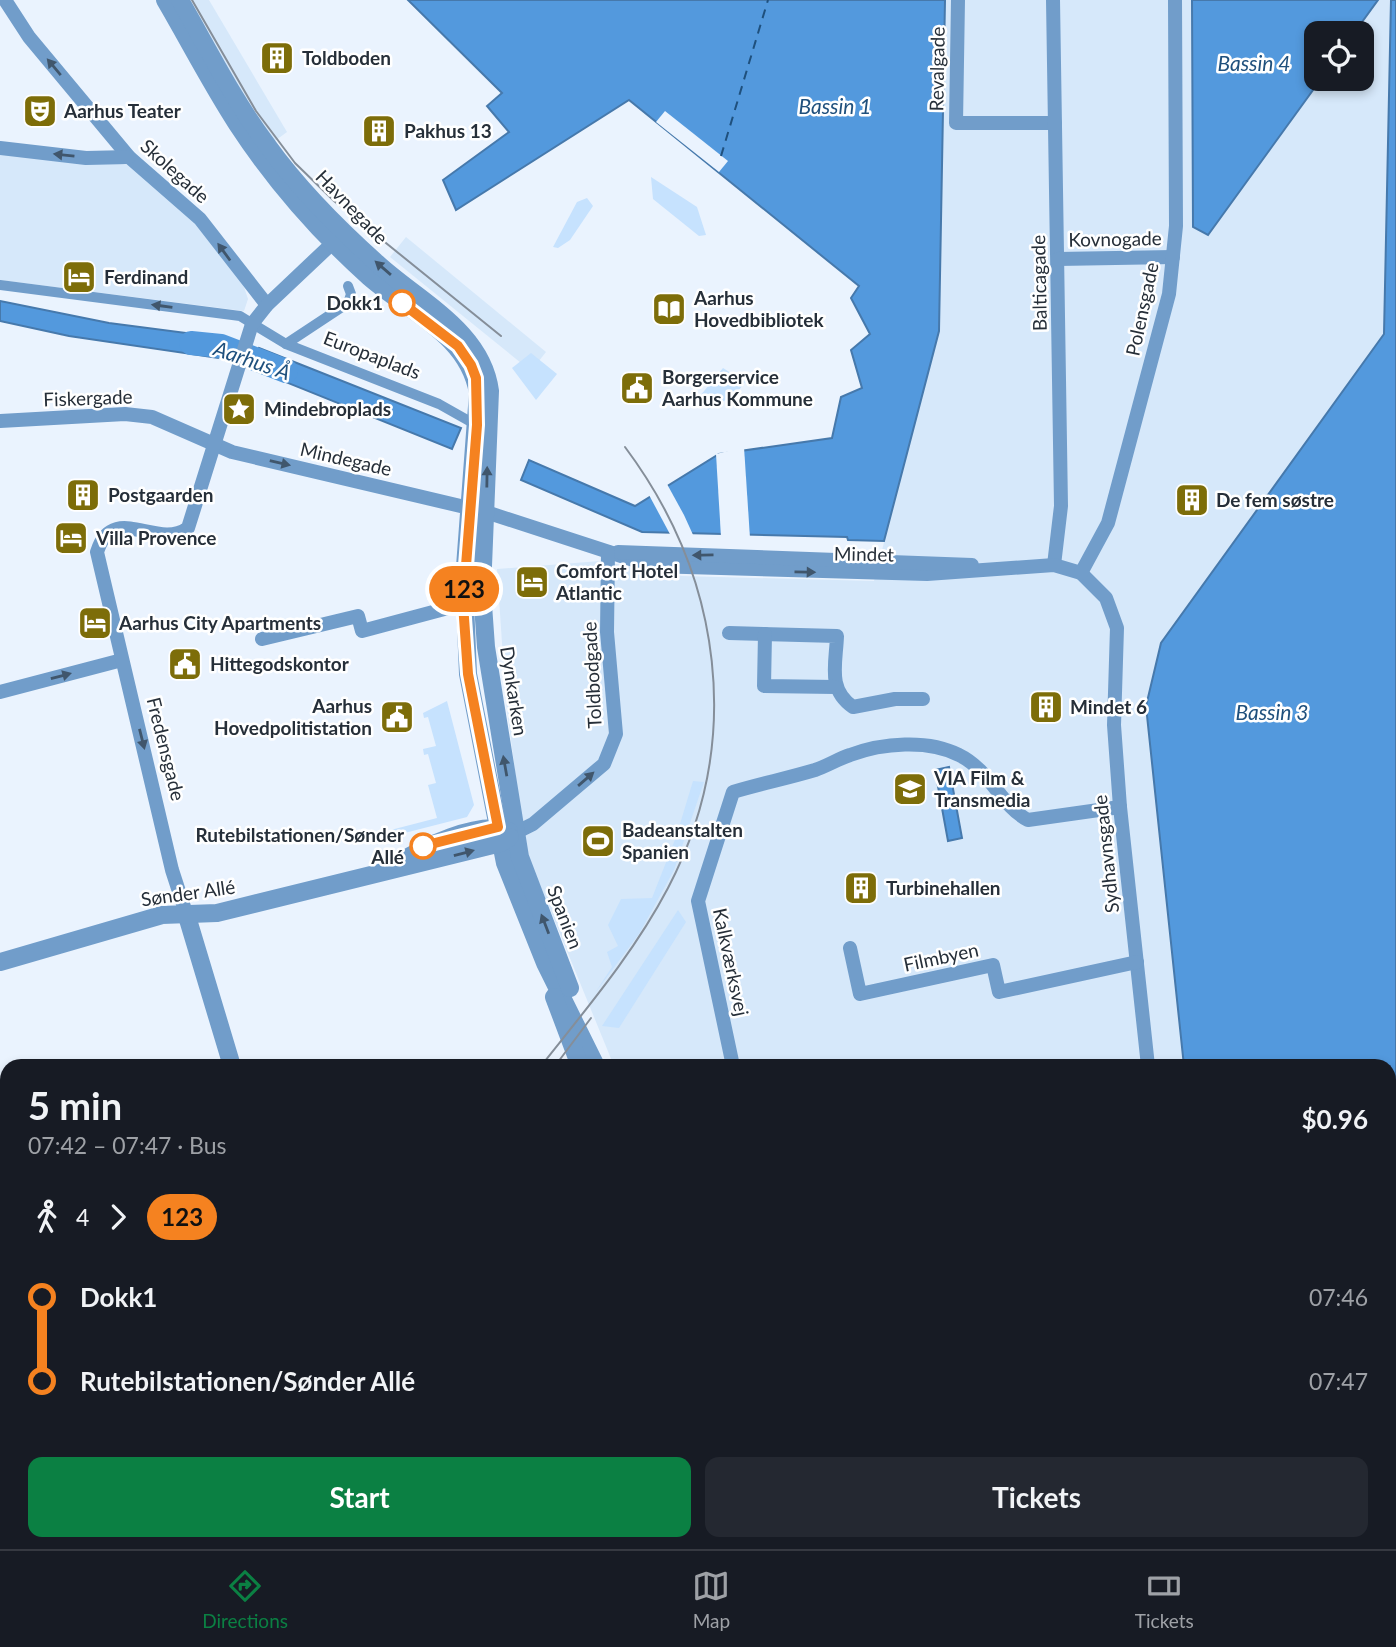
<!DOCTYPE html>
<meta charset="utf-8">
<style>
body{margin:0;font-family:Lato,sans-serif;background:#242831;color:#f1f3f6;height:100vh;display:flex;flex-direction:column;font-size:26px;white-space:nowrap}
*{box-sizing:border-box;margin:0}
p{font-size:23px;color:#9ea1a6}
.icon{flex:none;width:38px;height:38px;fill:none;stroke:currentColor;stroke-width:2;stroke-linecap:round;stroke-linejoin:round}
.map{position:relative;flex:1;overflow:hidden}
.drawer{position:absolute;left:0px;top:1059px;width:1396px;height:492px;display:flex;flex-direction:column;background:#171b24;border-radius:21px 21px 0 0;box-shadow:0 4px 10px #0003}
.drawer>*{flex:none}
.badge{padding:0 14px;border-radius:23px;font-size:24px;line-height:46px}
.fabs{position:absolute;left:1304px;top:21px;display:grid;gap:14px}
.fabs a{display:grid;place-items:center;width:70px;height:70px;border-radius:14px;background:#171b24;box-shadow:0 4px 10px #0003;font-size:35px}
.map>.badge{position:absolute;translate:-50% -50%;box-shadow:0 0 0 4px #fff}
.legs{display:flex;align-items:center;gap:10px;height:77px;padding:0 28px;font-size:23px}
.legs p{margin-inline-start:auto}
.head{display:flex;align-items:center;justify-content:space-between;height:119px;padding:0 28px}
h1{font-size:38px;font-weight:700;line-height:52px}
.button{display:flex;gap:14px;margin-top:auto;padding:14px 28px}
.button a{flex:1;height:80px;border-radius:14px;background:#0b8043;color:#fff;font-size:28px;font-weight:700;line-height:80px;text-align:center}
.button a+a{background:#242831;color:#f1f3f6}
ul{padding:0 28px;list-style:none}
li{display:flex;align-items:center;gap:24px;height:84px;font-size:26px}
li i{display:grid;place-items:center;width:10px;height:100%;margin:0 9px;background:currentColor}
li i::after{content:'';width:18px;height:18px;margin:-9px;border:5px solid;border-radius:50%;background:#171b24}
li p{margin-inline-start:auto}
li:first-child i{background:linear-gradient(#0000 50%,currentColor 0)}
li:last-child i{background:linear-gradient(currentColor 50%,#0000 0)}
.dock{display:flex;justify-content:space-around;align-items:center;height:98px;border-top:2px solid #363941;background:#171b24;font-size:19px;color:#9ea1a6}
.dock a{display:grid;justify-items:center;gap:4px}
.dock .selected{color:#0b8043}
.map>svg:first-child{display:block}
.built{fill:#d6e8fa}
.green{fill:#c6e2fe}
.water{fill:#5399dd;stroke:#4679ac;stroke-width:2}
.pier{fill:#eaf3fe}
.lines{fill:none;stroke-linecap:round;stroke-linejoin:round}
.river{stroke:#5399dd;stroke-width:24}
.ferry{stroke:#1f507d;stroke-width:2;stroke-dasharray:9 7;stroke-linecap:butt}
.pedestrian{stroke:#719dca;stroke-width:10}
.minor{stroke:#719dca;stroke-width:14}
.tertiary{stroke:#719dca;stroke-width:18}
.tram{stroke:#858e99;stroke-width:2}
.rail-casing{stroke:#858e99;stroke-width:7}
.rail{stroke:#fff;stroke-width:4.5;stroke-dasharray:13;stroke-linecap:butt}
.oneway{fill:#40566c}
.line-1-casing{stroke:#fff;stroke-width:16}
.line-1{stroke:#f58220;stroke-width:10}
.stop-1-dot{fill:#fff;stroke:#f58220;stroke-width:3.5}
.labels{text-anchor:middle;stroke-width:5;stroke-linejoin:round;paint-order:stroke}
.poi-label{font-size:19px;font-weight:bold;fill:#262f39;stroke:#fff;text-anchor:start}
.street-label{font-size:19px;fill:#262f39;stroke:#fff}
.stop-label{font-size:19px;font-weight:bold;fill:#262f39;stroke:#fff;text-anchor:end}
.water-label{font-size:21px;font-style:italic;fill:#1f507d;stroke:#fff}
</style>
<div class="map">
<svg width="1396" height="1549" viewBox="0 0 1396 1549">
<rect width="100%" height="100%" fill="#eaf3fe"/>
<g class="built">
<polygon points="185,0 209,0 287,132 272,143"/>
<polygon points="944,0 1192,0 1208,235 1321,79 1362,79 1362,33 1354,33 1378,0 1391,0 1384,334 1161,643 1146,706 1184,1066 614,1066 525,848 506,702 497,569 600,561 682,576 874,581 939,331"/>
<polygon points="0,149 137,166 197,218 244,287 248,299 244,311 0,280"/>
<polygon points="406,237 546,352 531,371 390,257"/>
<polygon points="1390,1113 1396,1113 1396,1549 1224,1549 1224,1544 1390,1544"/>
<polygon points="125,1544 611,1544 613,1549 120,1549"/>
<polygon points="814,1544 1204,1544 1204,1549 816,1549"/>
</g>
<g class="green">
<polygon points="651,177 697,207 706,235 699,236 653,199"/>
<polygon points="587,198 593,206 570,240 558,248 553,247 577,202"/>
<polygon points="531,353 557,374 536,400 512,368"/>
<polygon points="723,368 745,382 736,394 708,410 700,396"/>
<polygon points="447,701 474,805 467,817 385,838 383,832 437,818 428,785 436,783 428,754 424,755 423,749 436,746 428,717 424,718 423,713"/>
<polygon points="693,781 704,782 674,870 639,934 595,993 612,967 607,952 618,946 608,925 621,899 652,898 676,837"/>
<polygon points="678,910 686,922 619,1028 602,1026"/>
</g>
<g class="water">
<polygon points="408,0 945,0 939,331 884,541 848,540 847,537 642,532 521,480 529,460 635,506 719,454 832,438 841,397 862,388 851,350 870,334 851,298 859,286 629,100 456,210 443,180 509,132 487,106 502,93"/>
<polygon points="1192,0 1378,0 1354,33 1316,33 1316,79 1321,79 1208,235 1193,227"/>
<polygon points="1391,0 1396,0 1396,1114 1390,1114 1390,1066 1184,1066 1146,706 1161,643 1384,334"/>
<polygon points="0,301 109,323 225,338 218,358 69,336 0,321"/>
<polygon points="259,348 461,428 452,449 251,368"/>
<polygon points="949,767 962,838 948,841 935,770"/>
</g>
<g class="pier">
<polygon points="665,111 728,161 719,172 656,122"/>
<polygon points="744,447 750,538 721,537 716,454"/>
<polygon points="667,484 684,515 694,537 671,536 649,495"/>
</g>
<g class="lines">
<polyline class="river" points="191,343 221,346 286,371"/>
<polyline class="ferry" points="721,156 768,0"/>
<g class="pedestrian">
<polyline points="0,285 240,316 286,344 439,404 478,426"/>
<polyline points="286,344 348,303 351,294 348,286"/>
<polyline points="0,1325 7,1321"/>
<polyline points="0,1415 7,1428"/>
<polyline points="674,1544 676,1549"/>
<polyline points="726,1544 728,1549"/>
<polyline points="387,1545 389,1549"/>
<polyline points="526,1549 538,1544"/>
<polyline points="575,1549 581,1546"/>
</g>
<g class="minor">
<polyline points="5,0 29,37 129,157 200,219 267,305"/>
<polyline points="958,0 956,123 1055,123"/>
<polyline points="1053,0 1061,506 1054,565"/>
<polyline points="0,148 86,158 129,157"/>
<polyline points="1058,259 1173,257"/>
<polyline points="0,421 125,414 152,417 232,452 486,512 652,566 927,574 1054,565 1081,573 1106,598 1117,628 1114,725 1120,807 1148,1066"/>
<polyline points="618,552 972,565"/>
<polyline points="1081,573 1108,523 1169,294 1176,226 1175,0"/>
<path d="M729,633L837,636C836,664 827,689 853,707L895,699H923"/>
<polyline points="765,634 764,686 835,687"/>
<polyline points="262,639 358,616 362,631 463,604"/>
<polyline points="0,692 122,660"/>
<polyline points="515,833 533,824 604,764 616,734 607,632 608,552"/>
<path d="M186,913L172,870L97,552C113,501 157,551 188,528L252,324L267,305L340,236"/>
<polyline points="850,948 860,994 993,965 999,992 1137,962"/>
<path d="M733,1066L698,901L733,792C760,784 788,778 815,770C827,766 838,759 850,755C882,743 928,739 959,755C990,770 1001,806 1028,820L1120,807"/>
<polyline points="0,1132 7,1129"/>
<polyline points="1213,1544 1213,1549"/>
<polyline points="288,1549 290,1544"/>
<polyline points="309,1549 311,1544"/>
<polyline points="981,1549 993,1544"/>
</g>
<g class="tertiary">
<path d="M165,0C189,41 211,84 237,124C273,179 320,233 369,277C410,313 468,335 478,393L464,580L468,674L505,863L545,963L596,1066"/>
<path d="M180,0C208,49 234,101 268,146C299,189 338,228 377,263C418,301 482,330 490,391L482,591L486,647L520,857L570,988"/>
<path d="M395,865C421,848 479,819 509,831"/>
<polyline points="186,913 232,1066"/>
<polyline points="0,962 162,915 217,913 501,843 510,837"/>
<polyline points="554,997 580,1066"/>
<polyline points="0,1528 7,1519"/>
<polyline points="796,1544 799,1549"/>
<polyline points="10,1549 14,1544"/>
</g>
<g class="tram">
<polyline points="192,0 256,111 295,163 334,201 501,336"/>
<path d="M541,1066C586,1009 634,953 668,888C745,741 722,577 625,447"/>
<polyline points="555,1066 591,1018"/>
<polyline points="154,1549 159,1544"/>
</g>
<g class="rail-casing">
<g id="rail">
<polyline points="1187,1544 1188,1549"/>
<polyline points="174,1549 178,1544"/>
<polyline points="243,1549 246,1544"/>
<polyline points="265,1549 268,1544"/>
</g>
</g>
<use href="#rail" class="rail"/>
</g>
<defs><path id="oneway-solid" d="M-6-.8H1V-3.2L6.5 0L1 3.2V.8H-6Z" transform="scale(1.75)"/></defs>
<g class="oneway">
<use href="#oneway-solid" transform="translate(54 67) rotate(-130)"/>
<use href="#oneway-solid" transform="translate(64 155) rotate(-174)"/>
<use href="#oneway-solid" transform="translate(224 252) rotate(-126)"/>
<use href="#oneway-solid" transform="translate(383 268) rotate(-139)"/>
<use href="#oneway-solid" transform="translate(162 306) rotate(-172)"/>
<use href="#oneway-solid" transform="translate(280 463) rotate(13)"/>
<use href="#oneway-solid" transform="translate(487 477) rotate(-89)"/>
<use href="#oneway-solid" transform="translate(703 555) rotate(179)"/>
<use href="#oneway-solid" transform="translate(805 572) rotate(1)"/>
<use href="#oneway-solid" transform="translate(61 676) rotate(-15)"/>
<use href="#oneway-solid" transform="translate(142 739) rotate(76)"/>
<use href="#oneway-solid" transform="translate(505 766) rotate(-100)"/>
<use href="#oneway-solid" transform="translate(586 779) rotate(-41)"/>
<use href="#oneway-solid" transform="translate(464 853) rotate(-15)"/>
<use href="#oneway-solid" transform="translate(545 924) rotate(-111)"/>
</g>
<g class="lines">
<g class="line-1-casing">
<polyline id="line-1" points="402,303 458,346 471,365 476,378 477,425 463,604 468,674 498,827 423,846"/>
</g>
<use href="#line-1" class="line-1"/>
</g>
<defs>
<g id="building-square" transform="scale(1.75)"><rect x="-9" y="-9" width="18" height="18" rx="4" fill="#7d6d09" stroke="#fff"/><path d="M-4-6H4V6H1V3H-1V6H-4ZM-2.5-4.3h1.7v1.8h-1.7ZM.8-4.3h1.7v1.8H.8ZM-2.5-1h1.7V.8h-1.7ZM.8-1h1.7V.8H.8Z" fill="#fff"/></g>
<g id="theatre-square" transform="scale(1.75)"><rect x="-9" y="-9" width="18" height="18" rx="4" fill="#7d6d09" stroke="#fff"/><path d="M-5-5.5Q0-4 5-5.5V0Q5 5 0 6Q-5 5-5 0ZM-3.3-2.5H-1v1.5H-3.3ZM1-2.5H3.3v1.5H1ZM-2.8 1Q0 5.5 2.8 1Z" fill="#fff"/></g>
<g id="hotel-square" transform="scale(1.75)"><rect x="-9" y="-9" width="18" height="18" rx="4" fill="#7d6d09" stroke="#fff"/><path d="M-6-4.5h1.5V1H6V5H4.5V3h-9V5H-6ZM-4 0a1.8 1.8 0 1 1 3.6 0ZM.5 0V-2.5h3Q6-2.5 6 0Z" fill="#fff"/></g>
<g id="library-square" transform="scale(1.75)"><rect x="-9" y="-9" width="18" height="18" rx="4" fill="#7d6d09" stroke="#fff"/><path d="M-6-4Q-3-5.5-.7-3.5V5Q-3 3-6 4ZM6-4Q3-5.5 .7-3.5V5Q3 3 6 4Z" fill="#fff"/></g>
<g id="civic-square" transform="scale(1.75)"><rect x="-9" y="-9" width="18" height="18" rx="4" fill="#7d6d09" stroke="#fff"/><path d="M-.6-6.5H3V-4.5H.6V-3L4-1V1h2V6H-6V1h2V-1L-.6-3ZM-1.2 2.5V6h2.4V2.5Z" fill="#fff"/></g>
<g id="sight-square" transform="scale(1.75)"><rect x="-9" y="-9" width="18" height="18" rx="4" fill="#7d6d09" stroke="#fff"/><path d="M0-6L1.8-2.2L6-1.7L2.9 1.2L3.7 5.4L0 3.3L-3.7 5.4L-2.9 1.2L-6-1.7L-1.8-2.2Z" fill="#fff"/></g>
<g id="university-square" transform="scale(1.75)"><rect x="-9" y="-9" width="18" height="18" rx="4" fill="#7d6d09" stroke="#fff"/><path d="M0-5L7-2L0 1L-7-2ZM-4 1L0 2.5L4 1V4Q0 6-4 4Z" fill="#fff"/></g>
<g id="stadium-square" transform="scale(1.75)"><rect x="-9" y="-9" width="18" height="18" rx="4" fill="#7d6d09" stroke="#fff"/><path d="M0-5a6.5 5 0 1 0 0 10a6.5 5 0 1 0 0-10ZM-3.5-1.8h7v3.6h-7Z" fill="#fff"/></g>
</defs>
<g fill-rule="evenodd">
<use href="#building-square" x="277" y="58"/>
<use href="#theatre-square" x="40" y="111"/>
<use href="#building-square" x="379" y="131"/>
<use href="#hotel-square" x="79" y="277"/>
<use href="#library-square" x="669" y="309"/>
<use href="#civic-square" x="637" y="388"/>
<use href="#sight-square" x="239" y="409"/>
<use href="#building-square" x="83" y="495"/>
<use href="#building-square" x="1192" y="500"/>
<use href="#hotel-square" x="71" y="538"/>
<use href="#hotel-square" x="532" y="582"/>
<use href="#hotel-square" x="95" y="623"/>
<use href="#civic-square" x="185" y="664"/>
<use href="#building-square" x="1046" y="707"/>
<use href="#civic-square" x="397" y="717"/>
<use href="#university-square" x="910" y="789"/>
<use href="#stadium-square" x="598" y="841"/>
<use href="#building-square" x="861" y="888"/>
</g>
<g class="stop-1-dot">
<circle cx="402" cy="303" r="12"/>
<circle cx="423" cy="846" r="12"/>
</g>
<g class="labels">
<g class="poi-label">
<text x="302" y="65">Toldboden</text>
<text x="64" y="118">Aarhus Teater</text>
<text x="404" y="138">Pakhus 13</text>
<text x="104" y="284">Ferdinand</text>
<text x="694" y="305">Aarhus<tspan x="694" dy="22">Hovedbibliotek</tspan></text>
<text x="662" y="384">Borgerservice<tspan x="662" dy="22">Aarhus Kommune</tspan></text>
<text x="264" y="416">Mindebroplads</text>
<text x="108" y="502">Postgaarden</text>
<text x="1216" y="507">De fem søstre</text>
<text x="96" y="545">Villa Provence</text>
<text x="556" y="578">Comfort Hotel<tspan x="556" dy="22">Atlantic</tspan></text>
<text x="119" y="630">Aarhus City Apartments</text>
<text x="210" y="671">Hittegodskontor</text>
<text x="372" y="713" text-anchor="end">Aarhus<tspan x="372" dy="22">Hovedpolitistation</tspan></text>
<text x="1070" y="714">Mindet 6</text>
<text x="934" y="785">VIA Film &amp;<tspan x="934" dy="22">Transmedia</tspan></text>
<text x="622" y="837">Badeanstalten<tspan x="622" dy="22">Spanien</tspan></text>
<text x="886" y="895">Turbinehallen</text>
</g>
<g class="street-label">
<text transform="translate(937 69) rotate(-89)" y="7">Revalgade</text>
<text transform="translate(175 171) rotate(42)" y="7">Skolegade</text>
<text transform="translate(352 207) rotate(46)" y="7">Havnegade</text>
<text transform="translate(1115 239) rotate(-1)" y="7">Kovnogade</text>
<text transform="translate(1039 283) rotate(-91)" y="7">Balticagade</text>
<text transform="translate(1142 309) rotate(-78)" y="7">Polensgade</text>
<text transform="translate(372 355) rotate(21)" y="7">Europaplads</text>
<text transform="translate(88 398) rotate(-2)" y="7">Fiskergade</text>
<text transform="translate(346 459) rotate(13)" y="7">Mindegade</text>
<text transform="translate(864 554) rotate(1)" y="7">Mindet</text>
<text transform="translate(592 675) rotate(-93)" y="7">Toldbodgade</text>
<text transform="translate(514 691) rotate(81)" y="7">Dynkarken</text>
<text transform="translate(166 749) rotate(76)" y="7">Fredensgade</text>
<text transform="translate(1106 854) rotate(-96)" y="7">Sydhavnsgade</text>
<text transform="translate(188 893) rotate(-8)" y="7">Sønder Allé</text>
<text transform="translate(565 917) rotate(69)" y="7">Spanien</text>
<text transform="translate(941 957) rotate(-12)" y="7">Filmbyen</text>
<text transform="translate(731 962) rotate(78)" y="7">Kalkværksvej</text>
</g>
<g class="stop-label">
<text x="383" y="310">Dokk1</text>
<text x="404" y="842">Rutebilstationen/Sønder<tspan x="404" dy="22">Allé</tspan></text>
</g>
<g class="water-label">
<text x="1254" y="71">Bassin 4</text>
<text x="835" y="114">Bassin 1</text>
<text transform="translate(252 361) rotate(19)" y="7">Aarhus Å</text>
<text x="1272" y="720">Bassin 3</text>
</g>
</g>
</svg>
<div class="fabs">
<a><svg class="icon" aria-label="locate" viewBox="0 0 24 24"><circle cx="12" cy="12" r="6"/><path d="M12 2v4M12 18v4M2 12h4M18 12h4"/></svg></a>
</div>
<b class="badge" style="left:464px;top:589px;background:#f58220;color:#111">123</b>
<section class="drawer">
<div class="head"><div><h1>5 min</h1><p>07:42 – 07:47 · Bus</p></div><b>$0.96</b></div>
<div class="legs"><svg class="icon" aria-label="walk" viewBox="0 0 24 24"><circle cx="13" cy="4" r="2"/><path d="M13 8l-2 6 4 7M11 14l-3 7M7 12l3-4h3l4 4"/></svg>4<svg class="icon" aria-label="forward" viewBox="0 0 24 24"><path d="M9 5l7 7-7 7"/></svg><b class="badge" style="background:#f58220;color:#111">123</b></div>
<ul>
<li><i style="color:#f58220"></i><b>Dokk1</b><p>07:46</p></li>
<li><i style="color:#f58220"></i><b>Rutebilstationen/Sønder Allé</b><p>07:47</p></li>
</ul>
<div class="button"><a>Start</a><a>Tickets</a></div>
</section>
</div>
<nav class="dock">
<a class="selected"><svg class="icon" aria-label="directions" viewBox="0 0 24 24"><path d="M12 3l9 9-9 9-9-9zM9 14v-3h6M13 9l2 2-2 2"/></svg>Directions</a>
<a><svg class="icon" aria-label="map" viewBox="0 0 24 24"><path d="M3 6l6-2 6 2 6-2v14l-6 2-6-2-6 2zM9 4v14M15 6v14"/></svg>Map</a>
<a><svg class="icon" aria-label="tickets" viewBox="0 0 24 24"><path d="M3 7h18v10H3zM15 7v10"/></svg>Tickets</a>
</nav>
